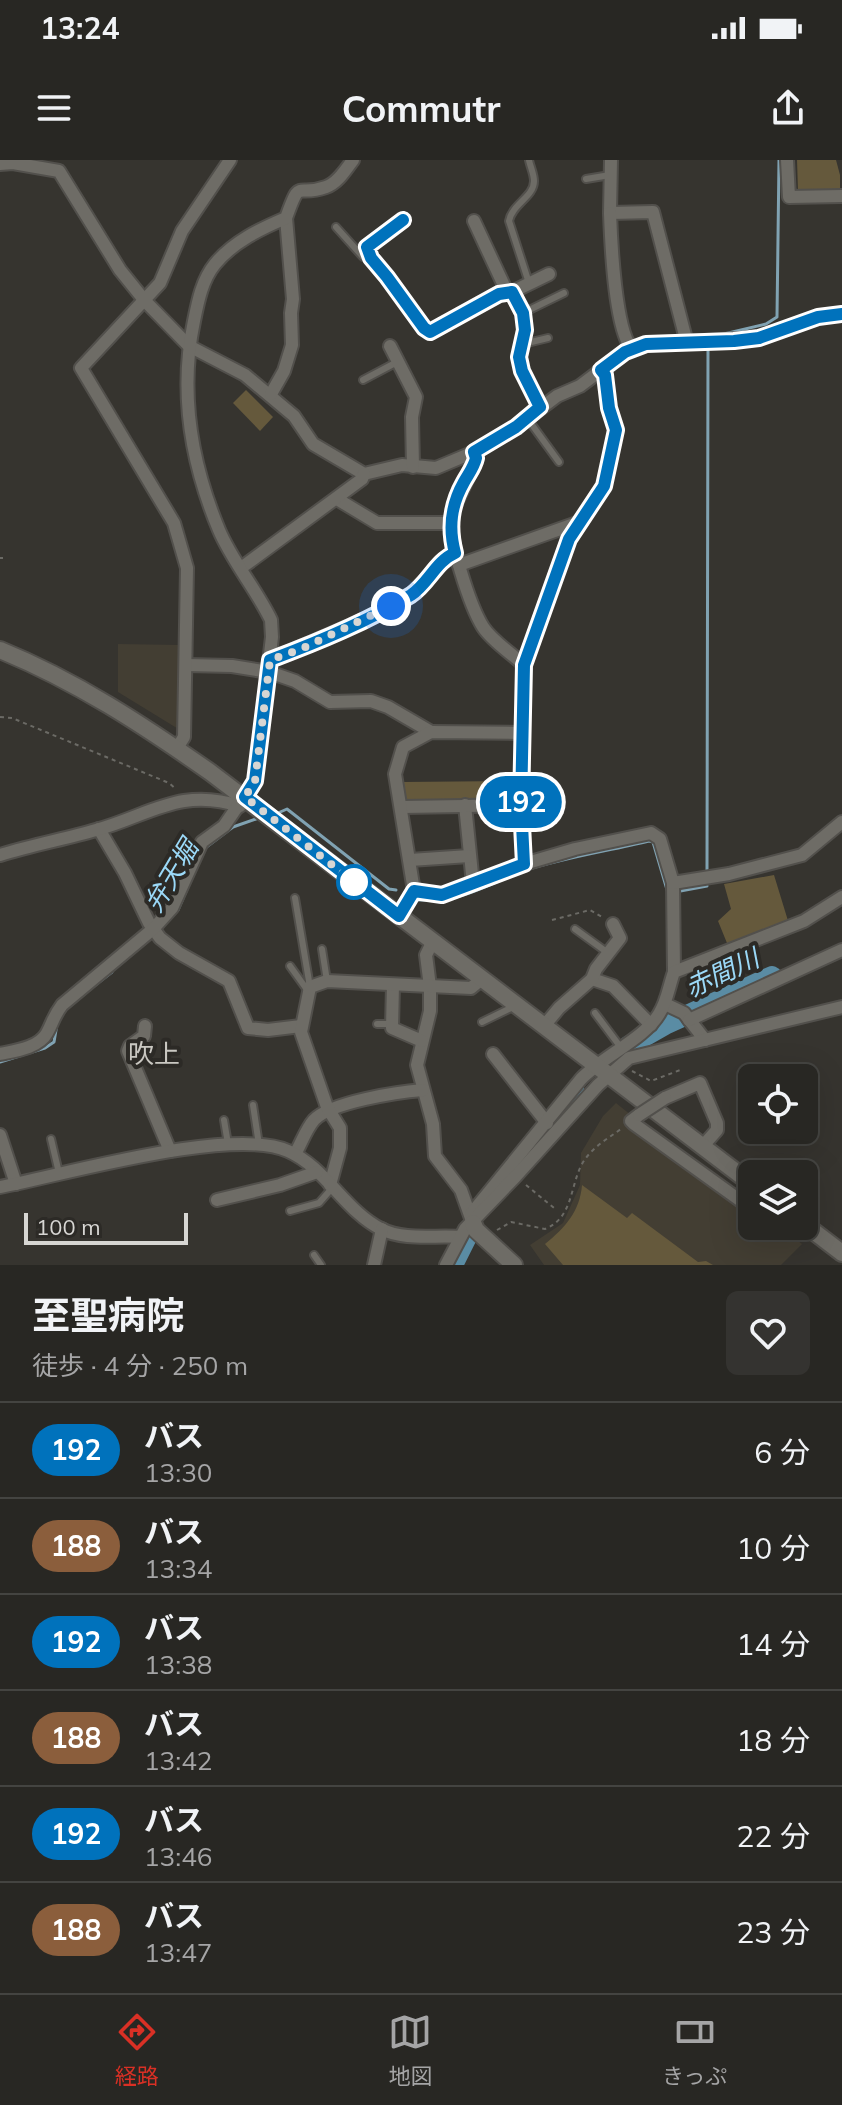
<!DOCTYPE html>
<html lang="ja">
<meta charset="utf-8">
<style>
body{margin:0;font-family:Mulish,"Noto Sans JP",sans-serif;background:#343330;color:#f1f3f6;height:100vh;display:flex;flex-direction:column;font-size:30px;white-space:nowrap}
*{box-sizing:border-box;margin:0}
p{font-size:26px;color:#a5a5a6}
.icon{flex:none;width:44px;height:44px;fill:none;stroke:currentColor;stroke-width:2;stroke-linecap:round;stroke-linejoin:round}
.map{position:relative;height:1105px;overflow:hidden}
.details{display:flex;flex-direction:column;background:#282723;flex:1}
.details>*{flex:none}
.badge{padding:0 16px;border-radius:26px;font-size:28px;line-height:52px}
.fabs{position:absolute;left:738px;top:904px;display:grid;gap:16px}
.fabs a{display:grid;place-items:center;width:80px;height:80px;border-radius:12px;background:#282723;box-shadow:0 8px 32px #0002,0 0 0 2px #444441;font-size:40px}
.scale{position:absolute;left:24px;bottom:20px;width:164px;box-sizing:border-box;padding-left:8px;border:4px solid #d7d6d3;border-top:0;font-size:22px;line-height:28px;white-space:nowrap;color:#d7d6d3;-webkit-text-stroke:6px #2c2a26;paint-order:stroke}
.you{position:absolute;width:40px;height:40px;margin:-20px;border:6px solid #fff;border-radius:50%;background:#1a73e8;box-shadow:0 0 0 12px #1a73e833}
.map>.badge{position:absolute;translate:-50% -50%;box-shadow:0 0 0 4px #fff}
.round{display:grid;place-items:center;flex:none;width:84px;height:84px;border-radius:12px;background:#343330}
.summary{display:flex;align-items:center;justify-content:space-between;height:136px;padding:0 32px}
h1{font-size:38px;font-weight:700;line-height:60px}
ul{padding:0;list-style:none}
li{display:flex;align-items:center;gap:24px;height:96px;padding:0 32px;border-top:2px solid #444441}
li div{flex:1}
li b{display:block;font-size:30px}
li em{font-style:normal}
li .badge{min-width:88px;font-weight:700;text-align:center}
.status{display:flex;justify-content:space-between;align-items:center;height:56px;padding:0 40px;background:#282723;direction:ltr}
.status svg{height:22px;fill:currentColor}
header{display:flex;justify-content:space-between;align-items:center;height:104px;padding:0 32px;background:#282723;font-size:36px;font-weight:700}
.tabs{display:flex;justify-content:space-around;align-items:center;height:112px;border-top:2px solid #444441;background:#282723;font-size:22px;color:#a5a5a6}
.tabs a{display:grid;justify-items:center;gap:4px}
.tabs .active{color:#d93025}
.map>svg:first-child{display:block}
.built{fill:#433e33}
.green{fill:#65593c}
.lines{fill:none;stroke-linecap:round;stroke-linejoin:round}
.stream{stroke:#80a2b2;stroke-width:3}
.river{stroke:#5a8ca4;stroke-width:20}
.service-casing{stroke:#52504c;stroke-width:10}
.minor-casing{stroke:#52504c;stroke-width:16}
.tertiary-casing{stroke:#52504c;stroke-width:20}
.path{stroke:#6b6a65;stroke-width:2;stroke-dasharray:4 4;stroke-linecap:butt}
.service{stroke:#6e6c66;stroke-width:6}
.minor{stroke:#6e6c66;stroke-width:12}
.tertiary{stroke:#6e6c66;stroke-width:16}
.minor-bridge-casing{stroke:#52504c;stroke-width:16;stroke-linecap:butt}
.minor-bridge{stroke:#6e6c66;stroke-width:12}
.line-casing{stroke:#fff;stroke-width:18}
.line{stroke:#0072bc;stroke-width:12}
.walk{stroke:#d7d6d3;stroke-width:8;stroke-dasharray:0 14.4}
.stop-dot{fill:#fff;stroke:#0072bc;stroke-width:4}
.labels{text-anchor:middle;stroke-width:8;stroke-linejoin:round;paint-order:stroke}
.water-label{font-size:26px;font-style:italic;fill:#9bd9f8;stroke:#2c2a26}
.neighbourhood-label{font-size:26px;fill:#cac8c2;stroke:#2c2a26}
</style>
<div class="status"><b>13:24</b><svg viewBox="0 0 49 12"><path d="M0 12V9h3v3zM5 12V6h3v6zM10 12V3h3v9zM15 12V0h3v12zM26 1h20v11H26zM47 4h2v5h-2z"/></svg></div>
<header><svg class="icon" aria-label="menu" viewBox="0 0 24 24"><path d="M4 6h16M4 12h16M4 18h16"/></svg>Commutr<svg class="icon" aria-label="share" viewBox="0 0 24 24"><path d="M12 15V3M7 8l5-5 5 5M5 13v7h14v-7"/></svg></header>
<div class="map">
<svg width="842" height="1105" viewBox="0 0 842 1105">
<rect width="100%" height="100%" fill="#36342f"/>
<g class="built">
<polygon points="118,484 180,485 180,570 118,532"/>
<polygon points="616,943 631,955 624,961 629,967 752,1055 752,1066 779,1066 802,1084 781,1105 544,1105 530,1085 563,1063 580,1025 581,993 603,956"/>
</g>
<g class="green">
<polygon points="797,0 836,0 840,15 840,32 798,32"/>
<polygon points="246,230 273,257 260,271 233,243"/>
<polygon points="515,621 515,637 511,641 410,642 403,635 402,622"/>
<polygon points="774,715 789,764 729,788 718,761 731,749 724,724"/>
<path d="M582,1025L627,1058L632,1053L698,1102L706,1101L713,1105H563L545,1084C565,1068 580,1051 582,1025Z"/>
</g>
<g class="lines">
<g class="stream">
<polyline points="724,174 766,164 777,157 779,0"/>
<polyline points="278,653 287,649 389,729 396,730"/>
<polyline points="205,688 233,667 256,659"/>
<polyline points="707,712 708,186"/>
<polyline points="675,732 707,726 706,722"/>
<polyline points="419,740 435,740"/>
<path d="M443,740C473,735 498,720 526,710C567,697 608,691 649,681L653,682L668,733"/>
<polyline points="178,750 194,713"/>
<polyline points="94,826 112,812"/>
<polyline points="0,902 45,888 54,882 57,864"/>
</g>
<g class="river">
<polyline points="628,886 665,865 772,816"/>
<polyline points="523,999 557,959 575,933"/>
<polyline points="453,1105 468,1075"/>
</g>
<g class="service-casing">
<g id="service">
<path d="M529,0C530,6 534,14 534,21C534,37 512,44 509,61L529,123"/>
<polyline points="586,19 610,15"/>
<polyline points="336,67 363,97 367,93"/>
<polyline points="523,153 564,133"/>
<polyline points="523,184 548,178"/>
<polyline points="363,220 399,201"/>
<polyline points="527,258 559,302"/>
<polyline points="295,738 310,827"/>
<polyline points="575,769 608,793"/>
<polyline points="322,789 327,821"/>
<polyline points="290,806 308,831"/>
<polyline points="595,853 622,889"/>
<polyline points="482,862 515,846"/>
<polyline points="377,864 392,864"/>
<polyline points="253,945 259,985"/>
<polyline points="224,960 228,984"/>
<polyline points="51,979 59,1013"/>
<polyline points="290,1051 319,1043 333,1027"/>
<polyline points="314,1095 321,1105"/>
</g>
</g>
<g class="minor-casing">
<g id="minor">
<polyline points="611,0 610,53 653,52 687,183"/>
<polyline points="787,0 789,37 842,36"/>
<polyline points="0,4 13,3 59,11 120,110 145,141 189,186 245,215 294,256 313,284 364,314 402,305 436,308 474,292 516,267 557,236 580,226 625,192 646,184 759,178 818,157 842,154"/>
<path d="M610,53C611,81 615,170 632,189"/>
<polyline points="403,60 367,87 371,98 387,117 424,168 430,172 499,134 512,132 523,153 525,170 519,197 522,211 540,247"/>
<polyline points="474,61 507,132"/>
<polyline points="512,132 549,114"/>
<polyline points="390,186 416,237 412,257 413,307"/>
<polyline points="271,234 284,211 292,185 291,153 293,139 286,58"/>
<path d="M474,292C479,303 456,338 452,354C446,375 471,448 483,467C492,481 511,493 524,505"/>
<polyline points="337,339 377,363 450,363"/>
<polyline points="459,405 577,363"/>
<polyline points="241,408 362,319 364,314"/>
<polyline points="270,500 372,456 410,435 451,394 455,393"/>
<polyline points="186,505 232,506 269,512 295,521 330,542 371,541 388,547 431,572"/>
<polyline points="177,588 184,577 187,408 174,363 81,208 160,123 182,71 230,0"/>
<polyline points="465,645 473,724"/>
<polyline points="402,647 521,645"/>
<polyline points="99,669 125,713 149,763 160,778 179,793 229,821 248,868 268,870 301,866"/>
<path d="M0,695C32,685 65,679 96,670C150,655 180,627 240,646"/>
<polyline points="410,700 469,696"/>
<polyline points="524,704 521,645 524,505 569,379 604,326 616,270 609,248 605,215 601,210"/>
<polyline points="673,723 674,812"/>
<polyline points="414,731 442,735 524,704 575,689 651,673 660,679 673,723 729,714 802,695 842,662"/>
<polyline points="399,756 414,731 395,614 403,587 431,572 522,573"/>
<polyline points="433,781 426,795 430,827 430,851 417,905 433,964 435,996 461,1030 472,1061"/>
<polyline points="592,819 613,826 651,865"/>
<polyline points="393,825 392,868 422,881"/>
<polyline points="665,844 684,853 705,880"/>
<polyline points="689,860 842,790"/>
<polyline points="145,866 144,876 130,886 128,891 170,991"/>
<polyline points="544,866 559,848 592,819 596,809 620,778 613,764"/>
<path d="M0,894C14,891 39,888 47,873C53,862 53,857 62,845L153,769L172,748L202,682L224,666L255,621L272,477L271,460C256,429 232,401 219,370C191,303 179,232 194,161C198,141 202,120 215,104C233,82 260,69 286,58C301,16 295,38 326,27C338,23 346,9 353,0"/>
<polyline points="493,894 547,963"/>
<polyline points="665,938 700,923 717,963 717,970 702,987"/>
<polyline points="639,955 631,961 634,964 752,1049"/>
<polyline points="0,975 16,1024"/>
<path d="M295,994C301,984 306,969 314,960C331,942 398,932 423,930"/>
<polyline points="330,1025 340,988 340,968 327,947 301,872 310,827 327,821 471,828 483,818"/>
<path d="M0,1027C63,1015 232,966 288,991C325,1007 345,1051 381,1069C405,1081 434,1075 460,1077"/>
<polyline points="217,1040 280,1025 317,1012"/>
<path d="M471,1054L581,919C602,897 645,878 659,854C667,842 669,826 674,812L804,761L842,737"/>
<polyline points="374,1105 382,1069"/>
<polyline points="446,1105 465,1069 516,1016 598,925 629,898 842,847"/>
</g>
</g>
<g class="tertiary-casing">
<g id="tertiary">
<path d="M0,490C76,521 143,565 210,612L752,1024"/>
<polyline points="473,1063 476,1070 514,1105"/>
<polyline points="804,1064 842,1093"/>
</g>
</g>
<g class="path">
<polyline points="0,398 3,398"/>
<polyline points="0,557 12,558 169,623 176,629"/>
<polyline points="552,760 590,750 602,757"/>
<polyline points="632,911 651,921 683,909"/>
<polyline points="526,1025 554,1048"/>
<path d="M497,1070L511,1062L545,1069C573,1058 570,1026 582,1004C591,988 607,979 621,969"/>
</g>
<use href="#service" class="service"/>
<use href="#minor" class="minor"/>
<use href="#tertiary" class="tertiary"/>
<g class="minor-bridge-casing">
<polyline id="minor-bridge" points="639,955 665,938"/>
</g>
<use href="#minor-bridge" class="minor-bridge"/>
</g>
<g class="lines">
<g class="line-casing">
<path id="line" d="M403,60L367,87L371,98L387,117L424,168L430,172L499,134L512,132L523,153L525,170L519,197L522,211L540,247L516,267L474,292L476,298C474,307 469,313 464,322C451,345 448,367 455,393C436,401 428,424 411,435C367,462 318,482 270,500L255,621L245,637L399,756L414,731L442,735L524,704L521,645L524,505L569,379L604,326L616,270L609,248L605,215L601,210L625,192L646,184L734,181L759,178L818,157L842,154"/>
</g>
<use href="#line" class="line"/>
<polyline class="walk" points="354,722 245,637 255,621 270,500 301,489 391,446"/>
</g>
<circle class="stop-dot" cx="354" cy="722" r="16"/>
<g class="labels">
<g class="water-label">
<text transform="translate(171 716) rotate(-59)" y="9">弁天堀</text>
<text transform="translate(722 813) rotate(-25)" y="9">赤間川</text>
</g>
<g class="neighbourhood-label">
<text x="154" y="903">吹上</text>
</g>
</g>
</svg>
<div class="fabs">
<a><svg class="icon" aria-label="locate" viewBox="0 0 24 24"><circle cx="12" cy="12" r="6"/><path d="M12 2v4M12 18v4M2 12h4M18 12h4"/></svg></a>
<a><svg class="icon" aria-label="layers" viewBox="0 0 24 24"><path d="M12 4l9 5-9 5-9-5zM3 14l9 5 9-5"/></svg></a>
</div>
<div class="scale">100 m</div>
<div class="you" style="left:391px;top:446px"></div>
<b class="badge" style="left:521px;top:642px;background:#0072bc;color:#fff">192</b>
</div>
<section class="details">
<div class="summary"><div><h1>至聖病院</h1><p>徒歩 · 4 分 · 250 m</p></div><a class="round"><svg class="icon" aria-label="heart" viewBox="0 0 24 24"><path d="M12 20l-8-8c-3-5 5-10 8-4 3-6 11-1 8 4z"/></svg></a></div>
<ul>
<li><span class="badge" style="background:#0072bc;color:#fff">192</span><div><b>バス</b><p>13:30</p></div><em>6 分</em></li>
<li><span class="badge" style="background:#8b5e3c;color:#fff">188</span><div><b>バス</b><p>13:34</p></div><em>10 分</em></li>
<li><span class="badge" style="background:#0072bc;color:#fff">192</span><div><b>バス</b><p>13:38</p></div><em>14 分</em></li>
<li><span class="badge" style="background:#8b5e3c;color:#fff">188</span><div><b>バス</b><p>13:42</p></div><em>18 分</em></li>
<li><span class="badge" style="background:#0072bc;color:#fff">192</span><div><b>バス</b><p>13:46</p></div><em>22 分</em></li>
<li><span class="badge" style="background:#8b5e3c;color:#fff">188</span><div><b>バス</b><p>13:47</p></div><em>23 分</em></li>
</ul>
</section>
<nav class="tabs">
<a class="active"><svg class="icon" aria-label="directions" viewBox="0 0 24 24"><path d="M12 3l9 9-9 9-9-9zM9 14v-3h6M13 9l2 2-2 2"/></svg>経路</a>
<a><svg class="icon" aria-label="map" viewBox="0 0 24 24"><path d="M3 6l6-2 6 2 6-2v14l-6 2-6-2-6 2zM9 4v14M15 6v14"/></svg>地図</a>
<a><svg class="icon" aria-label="tickets" viewBox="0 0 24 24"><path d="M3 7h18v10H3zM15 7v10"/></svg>きっぷ</a>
</nav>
